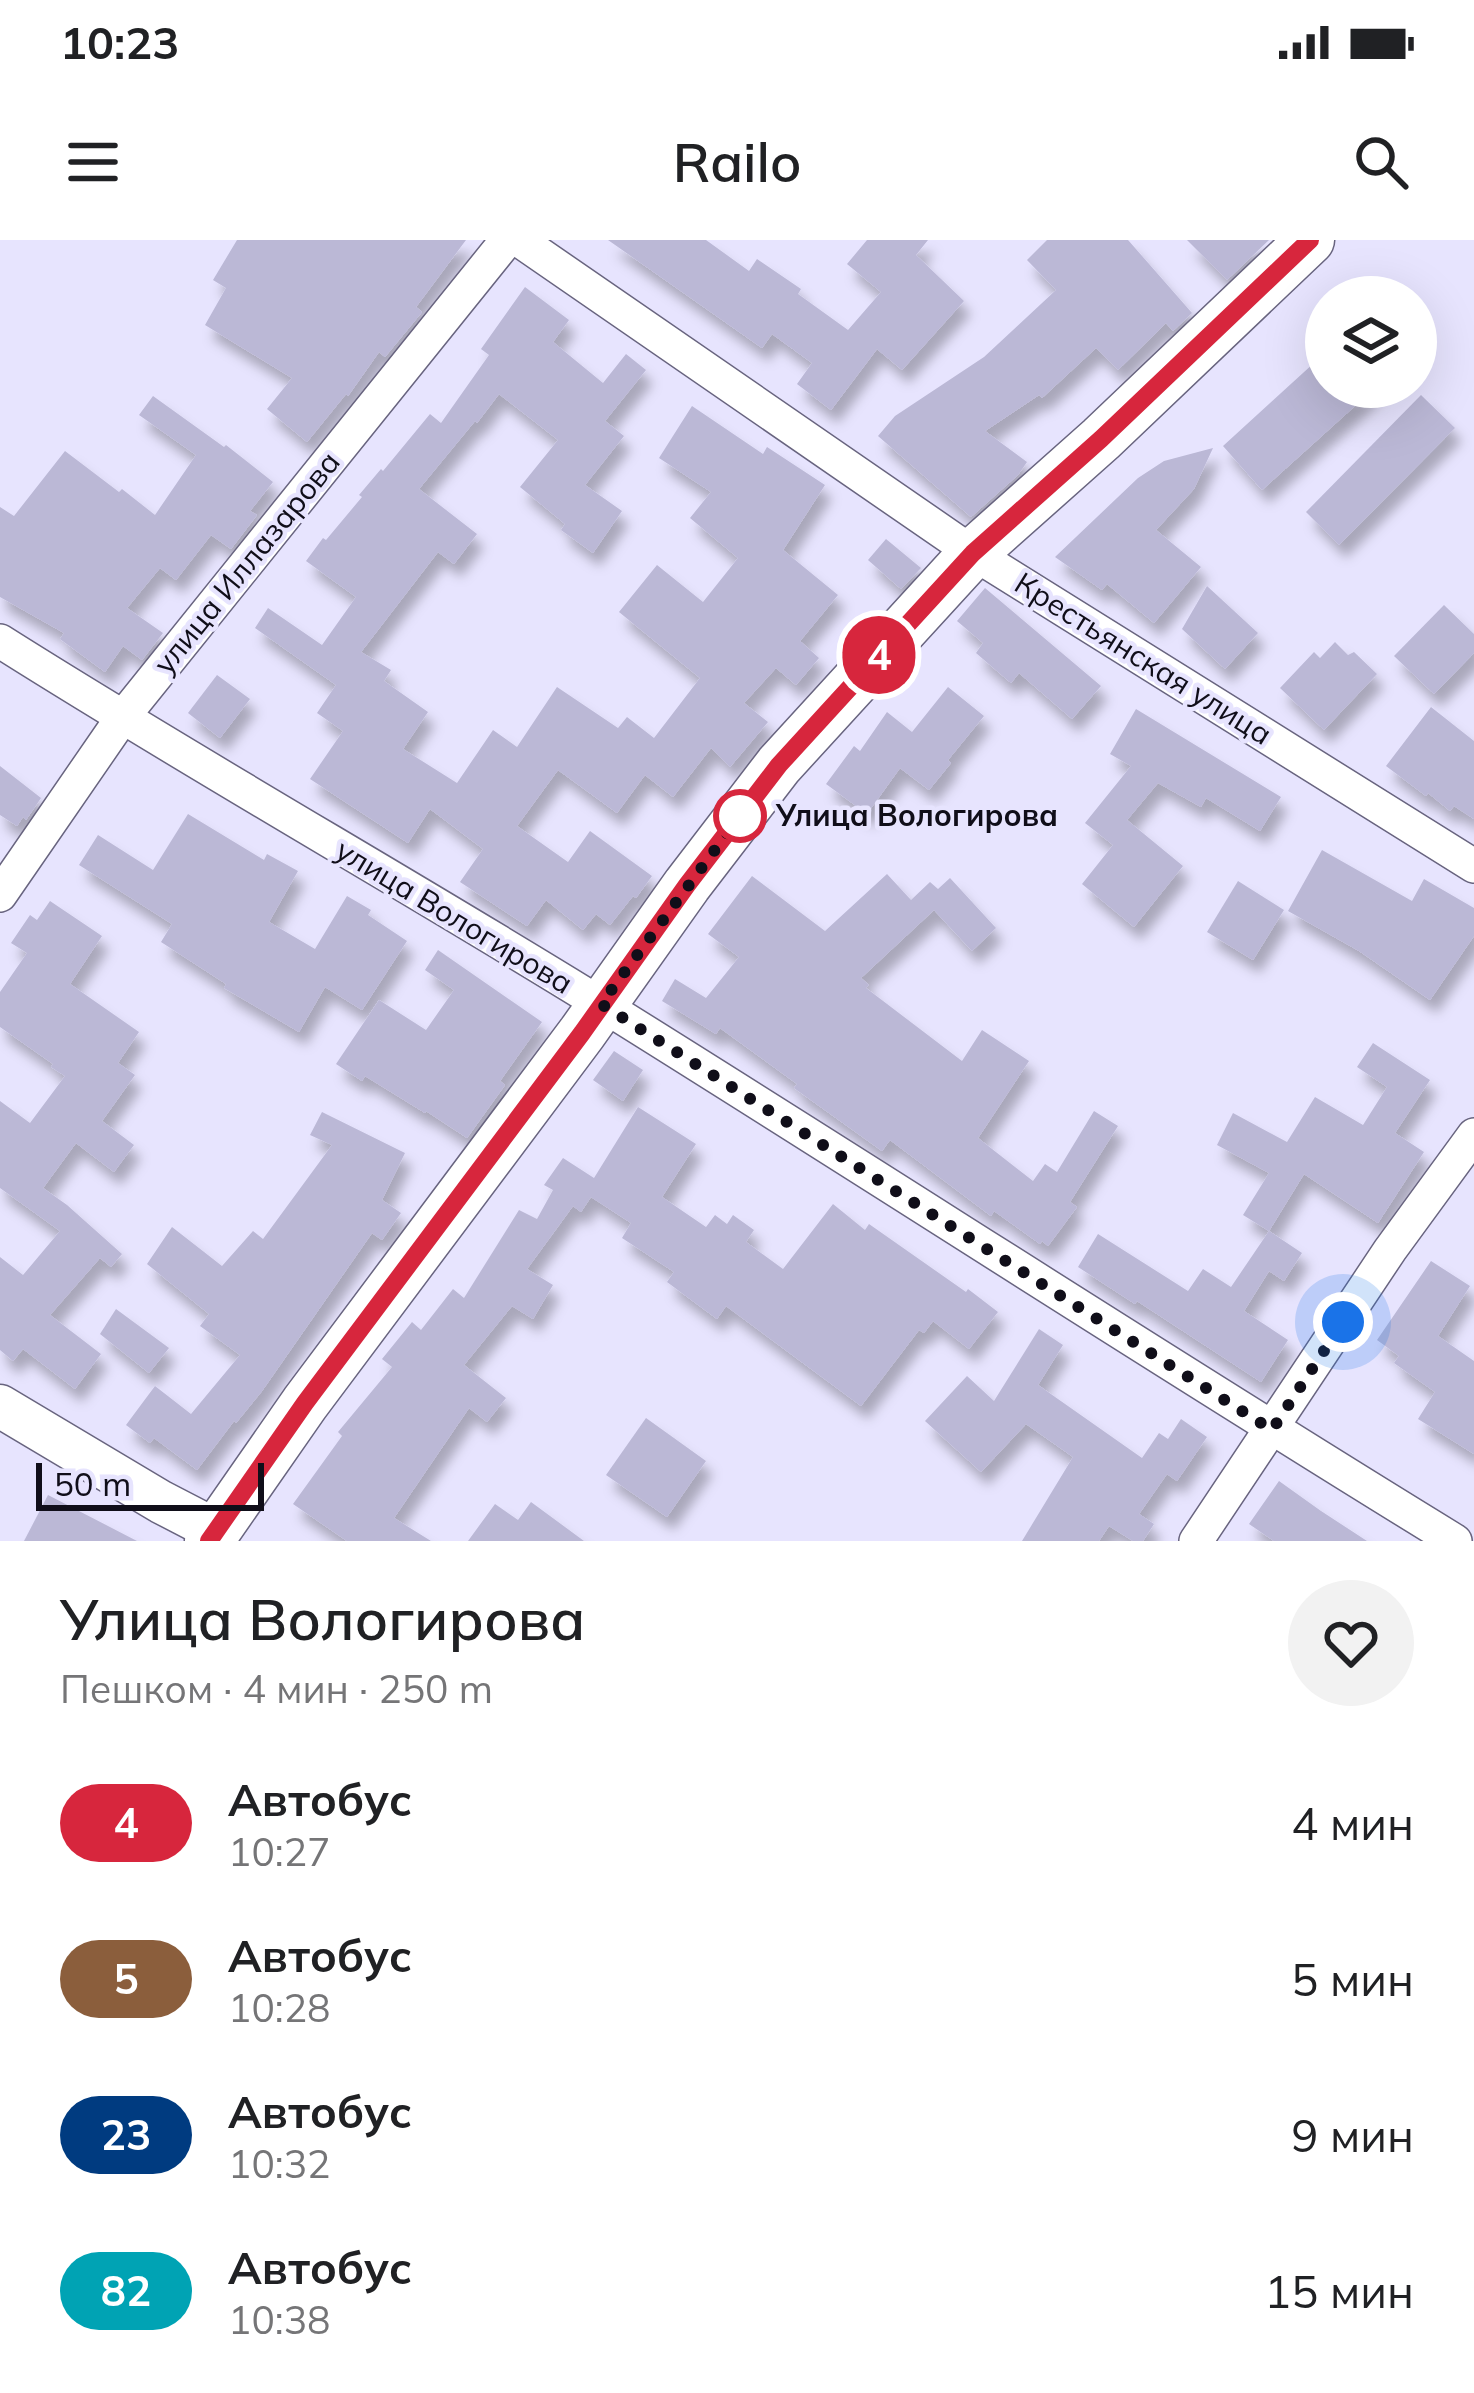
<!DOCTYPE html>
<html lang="ru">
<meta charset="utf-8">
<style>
body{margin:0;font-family:Mulish,sans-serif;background:#f2f2f2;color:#202124;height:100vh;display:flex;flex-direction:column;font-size:45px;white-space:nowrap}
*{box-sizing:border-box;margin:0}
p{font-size:39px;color:#757577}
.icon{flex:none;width:66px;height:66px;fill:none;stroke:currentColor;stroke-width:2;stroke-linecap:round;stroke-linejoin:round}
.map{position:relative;height:1301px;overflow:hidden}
.panel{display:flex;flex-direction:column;background:#fff;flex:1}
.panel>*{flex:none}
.badge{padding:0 24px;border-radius:39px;font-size:42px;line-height:78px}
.fabs{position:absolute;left:1305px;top:36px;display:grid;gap:24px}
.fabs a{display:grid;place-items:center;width:132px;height:132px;border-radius:50%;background:#fff;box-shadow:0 12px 48px #0002;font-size:60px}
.scale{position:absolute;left:36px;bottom:30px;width:228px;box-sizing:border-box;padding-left:12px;border:6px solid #100e19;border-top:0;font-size:33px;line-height:42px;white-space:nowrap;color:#100e19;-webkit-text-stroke:9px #e7e4fe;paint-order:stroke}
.you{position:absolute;width:60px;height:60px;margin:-30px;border:9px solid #fff;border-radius:50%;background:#1a73e8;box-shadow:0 0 0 18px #1a73e833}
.map>.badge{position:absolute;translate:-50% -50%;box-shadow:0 0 0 6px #fff}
.round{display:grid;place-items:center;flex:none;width:126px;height:126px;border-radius:63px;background:#f2f2f2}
.headline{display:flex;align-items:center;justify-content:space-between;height:204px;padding:0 60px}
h1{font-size:57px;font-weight:600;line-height:90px}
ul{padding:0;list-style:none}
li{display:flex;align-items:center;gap:36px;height:156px;padding:0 60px}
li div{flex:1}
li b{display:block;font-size:45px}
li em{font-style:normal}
li .badge{min-width:132px;font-weight:700;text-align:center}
.status{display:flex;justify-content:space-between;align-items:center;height:84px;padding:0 60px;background:#fff;direction:ltr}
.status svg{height:33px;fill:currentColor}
header{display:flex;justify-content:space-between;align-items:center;height:156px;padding:0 60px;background:#fff;font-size:54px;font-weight:600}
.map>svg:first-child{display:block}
.building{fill:#bbb8d6;filter:url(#shadow)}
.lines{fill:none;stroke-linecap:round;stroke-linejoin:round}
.minor-casing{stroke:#68647f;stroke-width:36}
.tertiary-casing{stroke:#68647f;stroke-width:45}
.secondary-casing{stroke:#68647f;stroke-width:51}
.minor{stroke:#fff;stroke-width:33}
.tertiary{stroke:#fff;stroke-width:42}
.secondary{stroke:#fff;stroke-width:48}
.line-casing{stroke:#fff;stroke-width:27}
.line{stroke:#d7263d;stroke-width:18}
.walk{stroke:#100e19;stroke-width:12;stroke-dasharray:0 21.6}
.stop-dot{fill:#fff;stroke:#d7263d;stroke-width:6}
.labels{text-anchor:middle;stroke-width:9;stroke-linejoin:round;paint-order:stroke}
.street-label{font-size:30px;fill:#100e19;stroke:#e7e4fe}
.stop-label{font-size:30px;font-weight:bold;fill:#100e19;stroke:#e7e4fe;text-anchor:start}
</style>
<div class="status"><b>10:23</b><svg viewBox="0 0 49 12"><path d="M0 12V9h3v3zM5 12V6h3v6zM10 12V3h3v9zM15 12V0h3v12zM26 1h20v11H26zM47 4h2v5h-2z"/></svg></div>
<header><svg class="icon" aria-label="menu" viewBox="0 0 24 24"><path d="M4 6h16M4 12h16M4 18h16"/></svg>Railo<svg class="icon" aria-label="search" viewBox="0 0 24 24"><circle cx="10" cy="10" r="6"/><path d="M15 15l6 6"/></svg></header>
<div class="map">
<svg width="1474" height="1301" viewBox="0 0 1474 1301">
<defs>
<filter id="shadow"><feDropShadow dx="7" dy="13" stdDeviation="6" flood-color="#0004"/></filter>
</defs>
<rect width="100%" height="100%" fill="#e7e4fe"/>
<g class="building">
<polygon points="237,0 466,0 416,67 422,72 385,117 379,112 348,156 346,154 307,202 267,169 292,138 205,85 226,48 213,40"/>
<polygon points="608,0 706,0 749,31 757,19 801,49 798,54 848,90 881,52 847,24 867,0 928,0 916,15 964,61 902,130 877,109 831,170 797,144 812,123 772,94 762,108"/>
<polygon points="1047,0 1128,0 1192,73 1173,91 1166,83 1118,130 1096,108 1042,158 1039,155 985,191 1027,222 1018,235 971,277 878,196 895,176 984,117 1056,50 1027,20"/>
<polygon points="1187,0 1269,0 1227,40"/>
<polygon points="525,47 569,80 553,102 603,143 626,114 646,130 605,181 624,196 585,245 622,271 593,313 561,290 565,284 520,247 558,200 499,154 477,183 475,181 419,249 477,294 454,324 438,312 361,412 391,430 384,441 428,472 403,509 457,543 493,490 517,507 557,447 618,488 627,477 654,498 700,438 619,372 657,325 703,362 738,318 690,278 711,252 659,218 692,166 763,214 767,207 825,245 783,310 838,355 800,401 819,418 796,445 776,428 744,463 768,482 730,527 711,508 673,557 645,535 617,573 558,530 517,586 568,622 590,591 652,636 636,658 633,656 610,685 596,674 583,690 546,660 527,686 460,642 483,609 430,569 408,603 310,539 343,491 317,473 336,445 255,388 268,368 322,405 356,357 306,321 323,298 326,300 362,257 359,255 381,229 383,231 430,174 441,183 489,115 481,109"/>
<polygon points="1326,112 1326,147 1376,147 1262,250 1223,206"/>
<polygon points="1421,155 1455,188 1339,305 1306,272"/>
<polygon points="153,156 224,207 226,205 273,242 250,271 257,275 231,309 211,295 176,340 160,328 127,368 163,393 142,420 123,406 105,432 60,399 64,393 0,357 0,267 14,276 65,211 119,252 122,249 155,275 196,215 139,175"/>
<polygon points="1213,208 1194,249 1156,290 1201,327 1154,383 1107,344 1102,350 1055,317 1138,238 1164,221"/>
<polygon points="886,299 921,328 901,349 868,320"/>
<polygon points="1207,346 1258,393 1225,429 1182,389"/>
<polygon points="985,348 1101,446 1072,479 1019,433 1011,443 976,413 983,403 957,381"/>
<polygon points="1444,365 1474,394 1474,413 1434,454 1394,416"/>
<polygon points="1335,402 1348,415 1354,412 1377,434 1324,490 1280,448 1314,412 1320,418"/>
<polygon points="217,435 250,459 220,498 188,473"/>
<polygon points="948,447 984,476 948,520 951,523 929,550 900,528 867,574 826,544 854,506 860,511 887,472 912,492"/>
<polygon points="1431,467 1474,501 1474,579 1454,566 1450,571 1428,553 1426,556 1386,526"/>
<polygon points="1136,469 1281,557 1260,591 1206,558 1201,567 1158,543 1127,580 1183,626 1134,687 1082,644 1113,605 1085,583 1131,526 1110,514"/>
<polygon points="0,526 41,558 26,580 23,577 17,586 0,575"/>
<polygon points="188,574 264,620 267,614 298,631 269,682 315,709 347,656 371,670 368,675 407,701 362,770 325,747 299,792 224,748 226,744 161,702 172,684 79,625 98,595 153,630"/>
<polygon points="1322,610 1412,661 1424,639 1474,668 1474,696 1430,760 1359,711 1288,671"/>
<polygon points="887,634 911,660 930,642 938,649 950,638 996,688 972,711 934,670 861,738 869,745 866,748 962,821 982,790 1029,821 978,898 1033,941 1045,924 1057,932 1094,871 1118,886 1070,962 1077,967 1048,1006 1042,1001 1040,1004 994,971 991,976 890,900 882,911 794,848 797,844 720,788 716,794 662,761 675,739 706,758 739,717 708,694 752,636 825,691"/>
<polygon points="1238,641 1284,670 1253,720 1207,692"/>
<polygon points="50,661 102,696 70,744 139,792 118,823 135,835 102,881 134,905 114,932 76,903 43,948 67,965 122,1014 111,1027 100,1018 50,1075 101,1114 75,1149 23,1109 13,1121 0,1110 0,1017 23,1035 60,991 0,948 0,861 30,883 65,836 51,827 53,824 0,787 0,752 27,713 11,703 30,675 37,680"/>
<polygon points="438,710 542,782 500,841 505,845 467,898 426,871 425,873 365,836 362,841 336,824 379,760 426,790 454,750 425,730"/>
<polygon points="1373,803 1430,840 1395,893 1424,912 1378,983 1304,934 1269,991 1243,975 1269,933 1217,905 1233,873 1287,902 1315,857 1363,885 1387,847 1357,827"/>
<polygon points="614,811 643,830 623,861 593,840"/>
<polygon points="638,867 696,904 662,957 706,987 715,975 727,984 733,975 754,990 746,1002 783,1029 833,964 865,990 869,984 966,1052 968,1049 998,1072 969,1109 933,1081 924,1093 919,1090 861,1166 726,1066 717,1079 667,1042 674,1032 622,998 631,983 591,957 581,972 573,966 527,1029 553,1045 533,1079 512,1066 464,1125 506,1158 487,1182 469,1168 394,1278 431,1301 347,1301 293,1264 342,1196 338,1192 392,1127 382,1119 412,1082 421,1090 453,1049 464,1058 519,970 537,979 553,950 544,945 563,918 594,938"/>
<polygon points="322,872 405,913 382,960 401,973 382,1000 372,993 262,1151 236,1183 234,1181 197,1230 154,1198 150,1203 126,1185 155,1146 191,1174 240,1115 200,1086 209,1074 147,1024 172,987 222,1026 253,991 263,999 332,905 310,895"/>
<polygon points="1269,991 1302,1013 1284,1041 1269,1031 1244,1071 1288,1100 1261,1142 1137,1061 1135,1064 1078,1027 1098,994 1188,1051 1203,1029 1231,1047"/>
<polygon points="1431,1021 1470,1046 1438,1096 1474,1121 1474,1214 1418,1179 1435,1152 1394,1123 1399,1116 1377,1100"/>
<polygon points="116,1069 169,1108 149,1133 100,1094"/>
<polygon points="1039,1089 1063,1105 1038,1145 1142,1218 1159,1193 1168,1199 1181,1179 1207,1197 1177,1241 1167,1234 1139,1274 1154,1284 1143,1301 1133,1301 1109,1286 1099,1301 1022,1301 1073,1217 1026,1184 981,1232 925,1181 967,1136 994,1161"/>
<polygon points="646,1178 706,1221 667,1277 606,1235"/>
<polygon points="1279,1241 1321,1271 1367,1301 1274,1301 1249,1284"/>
<polygon points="48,1255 137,1301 24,1301"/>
<polygon points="531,1262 584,1301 468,1301 495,1264 518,1280"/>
</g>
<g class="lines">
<g class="minor-casing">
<g id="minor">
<polyline points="519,0 973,313 1474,626"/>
<path d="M0,401C199,527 404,642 604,766C888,943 1169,1126 1455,1301"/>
<polyline points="0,655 122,478 507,0"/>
<polyline points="1196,1301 1390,1010 1474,895"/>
</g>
</g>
<g class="tertiary-casing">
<polyline id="tertiary" points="0,1166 161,1262 215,1290"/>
</g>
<g class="secondary-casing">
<polyline id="secondary" points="209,1301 305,1163 582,793 687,645 779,525 973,313 1101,199 1310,0"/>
</g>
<use href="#minor" class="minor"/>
<use href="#tertiary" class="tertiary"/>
<use href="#secondary" class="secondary"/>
</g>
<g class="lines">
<g class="line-casing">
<polyline id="line" points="209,1301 305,1163 582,793 687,645 779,525 973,313 1101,199 1310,0"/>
</g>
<use href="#line" class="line"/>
<polyline class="walk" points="740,576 601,764 1272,1190 1343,1082"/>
</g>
<circle class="stop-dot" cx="740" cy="576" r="24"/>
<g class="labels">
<g class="street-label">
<text transform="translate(247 323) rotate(-51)" y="10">улица Иллазарова</text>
<text transform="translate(1143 419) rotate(32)" y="10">Крестьянская улица</text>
<text transform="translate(454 677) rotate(31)" y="10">улица Вологирова</text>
</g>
<g class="stop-label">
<text x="776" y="586">Улица Вологирова</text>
</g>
</g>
</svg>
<div class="fabs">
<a><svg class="icon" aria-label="layers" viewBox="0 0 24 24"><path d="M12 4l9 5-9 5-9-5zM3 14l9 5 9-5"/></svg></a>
</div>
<div class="scale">50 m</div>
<div class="you" style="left:1343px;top:1082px"></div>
<b class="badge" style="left:879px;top:415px;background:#d7263d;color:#fff">4</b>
</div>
<section class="panel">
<div class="headline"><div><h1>Улица Вологирова</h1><p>Пешком · 4 мин · 250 m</p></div><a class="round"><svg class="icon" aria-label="heart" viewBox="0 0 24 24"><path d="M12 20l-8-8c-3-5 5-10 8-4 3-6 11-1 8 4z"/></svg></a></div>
<ul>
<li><span class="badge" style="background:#d7263d;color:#fff">4</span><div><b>Автобус</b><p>10:27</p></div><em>4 мин</em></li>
<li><span class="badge" style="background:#8b5e3c;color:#fff">5</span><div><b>Автобус</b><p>10:28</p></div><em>5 мин</em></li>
<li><span class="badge" style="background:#003b80;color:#fff">23</span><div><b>Автобус</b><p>10:32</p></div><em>9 мин</em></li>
<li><span class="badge" style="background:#00a3b4;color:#fff">82</span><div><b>Автобус</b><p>10:38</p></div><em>15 мин</em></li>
</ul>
</section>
